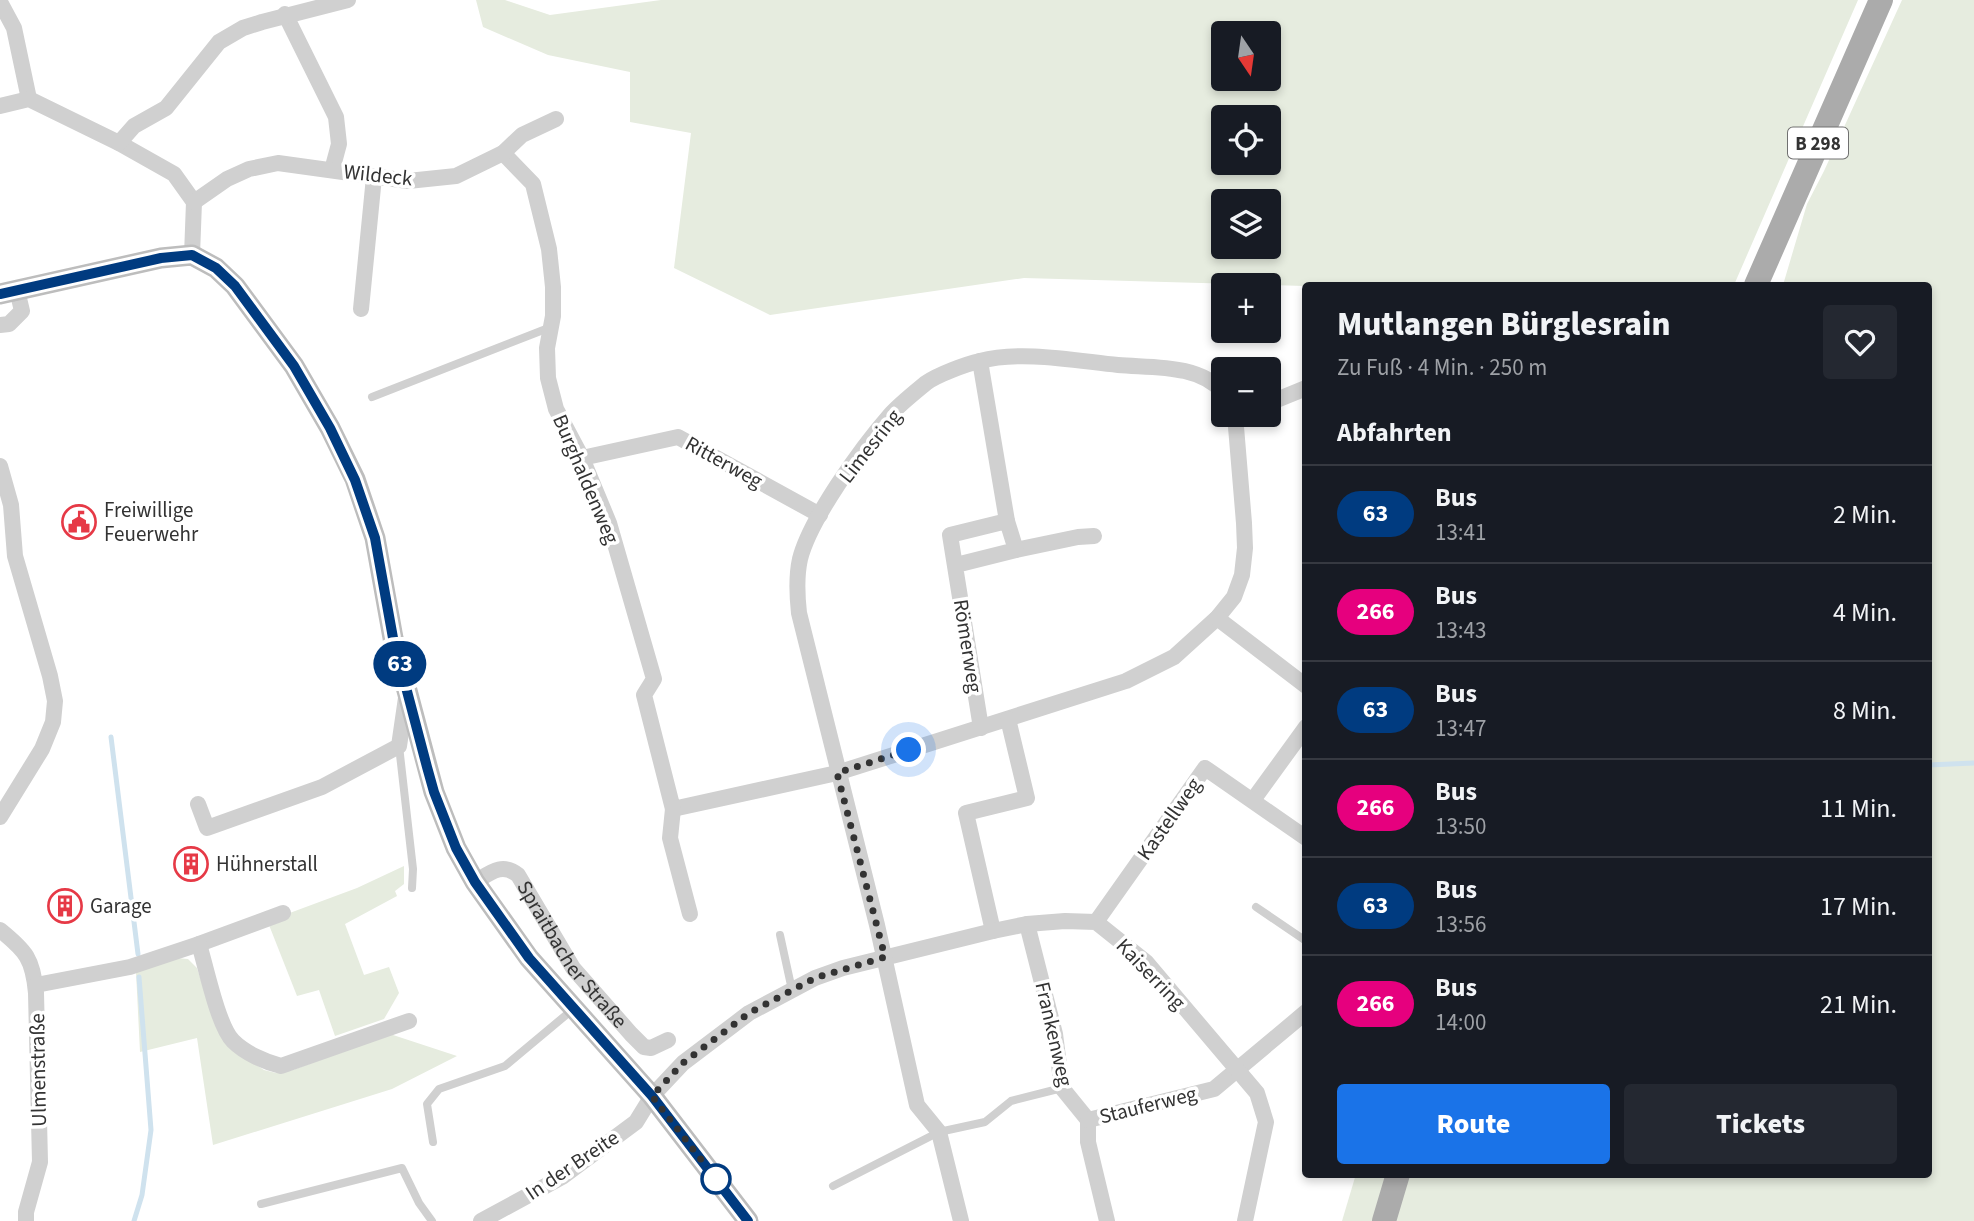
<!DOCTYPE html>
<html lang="de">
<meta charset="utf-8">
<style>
body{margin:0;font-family:"Source Sans 3",sans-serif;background:#242831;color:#f1f3f6;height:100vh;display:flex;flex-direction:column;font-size:26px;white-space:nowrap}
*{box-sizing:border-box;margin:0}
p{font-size:23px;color:#9ea1a6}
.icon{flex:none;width:38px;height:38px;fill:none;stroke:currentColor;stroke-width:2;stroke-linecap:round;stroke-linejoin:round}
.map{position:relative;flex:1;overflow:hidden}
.drawer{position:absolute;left:1302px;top:282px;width:630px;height:896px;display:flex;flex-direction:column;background:#171b24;border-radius:7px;box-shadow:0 4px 10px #0003}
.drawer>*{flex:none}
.badge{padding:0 14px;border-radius:23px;font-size:24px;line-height:46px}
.needle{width:46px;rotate:167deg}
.tools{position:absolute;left:1211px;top:21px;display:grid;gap:14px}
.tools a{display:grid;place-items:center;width:70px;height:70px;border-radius:7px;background:#171b24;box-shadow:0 4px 10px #0003;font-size:35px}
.you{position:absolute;width:35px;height:35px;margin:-18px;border:5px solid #fff;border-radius:50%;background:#1a73e8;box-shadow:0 0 0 10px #1a73e833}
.map>.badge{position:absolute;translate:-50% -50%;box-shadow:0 0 0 4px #fff}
h2{padding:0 35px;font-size:26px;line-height:63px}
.round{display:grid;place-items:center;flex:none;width:74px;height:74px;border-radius:7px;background:#242831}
.overview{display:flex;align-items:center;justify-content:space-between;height:119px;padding:0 35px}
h1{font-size:33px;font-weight:800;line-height:52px}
.primary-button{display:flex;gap:14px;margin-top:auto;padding:14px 35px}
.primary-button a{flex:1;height:80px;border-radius:7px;background:#1a73e8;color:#fff;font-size:28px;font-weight:800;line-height:80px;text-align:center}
.primary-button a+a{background:#242831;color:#f1f3f6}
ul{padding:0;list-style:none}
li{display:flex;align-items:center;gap:21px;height:98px;padding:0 35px;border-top:2px solid #363941}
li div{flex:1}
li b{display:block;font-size:26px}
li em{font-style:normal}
li .badge{min-width:77px;font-weight:700;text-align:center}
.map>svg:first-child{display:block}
.green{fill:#e6ecdf;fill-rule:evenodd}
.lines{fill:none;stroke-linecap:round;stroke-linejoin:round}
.stream{stroke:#cfe2ee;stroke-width:5}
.lane{stroke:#d0d0d0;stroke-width:8}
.street{stroke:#d0d0d0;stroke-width:16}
.secondary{stroke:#bdbdbd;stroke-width:21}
.primary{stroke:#ababab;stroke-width:24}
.line-casing{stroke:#fff;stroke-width:16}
.line{stroke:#003b80;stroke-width:10}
.walk{stroke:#333;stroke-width:7;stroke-dasharray:0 12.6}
.stop-dot{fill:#fff;stroke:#003b80;stroke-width:3.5}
.labels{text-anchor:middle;stroke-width:7;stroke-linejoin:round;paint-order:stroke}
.shield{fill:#fff;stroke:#707070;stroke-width:2}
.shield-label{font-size:19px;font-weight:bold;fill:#333}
.street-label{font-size:21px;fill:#333;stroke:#fff}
.poi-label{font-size:21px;fill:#333;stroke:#fff;text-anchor:start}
</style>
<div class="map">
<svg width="1974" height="1221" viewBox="0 0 1974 1221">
<rect width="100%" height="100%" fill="#fff"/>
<g class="green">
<path d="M476,0H505L550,15L661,0H1858L1734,285L1305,286L1024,278L770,315L674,268L691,133L630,122V72L548,55L483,27ZM1269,33V79H1223V33ZM1269,117V163H1223V117ZM1223,201H1269V247H1223Z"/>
<polygon points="1902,0 1974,0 1974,1221 1394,1221 1407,1174 1928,1174 1928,285 1783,285 1807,204 1824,171"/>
<polygon points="404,866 404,884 395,891 397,896 345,924 364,975 389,967 399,993 384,1019 335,1036 319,990 297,996 269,925 287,914 357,888"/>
<polygon points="176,958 188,959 197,968 216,1025 229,1046 264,1070 276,1073 293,1070 390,1034 457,1056 392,1089 213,1145 197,1038 140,1052 136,972"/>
<polygon points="1356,1174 1388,1174 1374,1221 1342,1221"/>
</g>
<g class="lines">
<g class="stream">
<polyline points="111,737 138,954"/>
<polyline points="1928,765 1974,763"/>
<polyline points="134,1221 142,1195 151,1130 139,977"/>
</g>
<g class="lane">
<polyline points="372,397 551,327"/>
<polyline points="399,746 413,869 412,888"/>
<polyline points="1256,907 1306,941"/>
<polyline points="780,935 792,990"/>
<polyline points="433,1142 427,1104 439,1089 505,1066 572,1010"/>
<polyline points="833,1186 939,1132 985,1122 1011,1101 1062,1088"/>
<polyline points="261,1204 402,1168 419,1203 432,1221"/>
</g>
<g class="street">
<polyline points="0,2 14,28 29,99"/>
<polyline points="285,14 336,117 339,144 332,170"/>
<polyline points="0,106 29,99 119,143 174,174 194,202 192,255"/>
<polyline points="119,143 134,126 166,108 219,42 243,28 262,22 348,0"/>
<polyline points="503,153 533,184 549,249 553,287 553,316 547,348 548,378 556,409 582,458 609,523 654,679 644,695 673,809 837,773 1126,681 1174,657 1217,618 1234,597 1242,575 1245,548 1244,523 1235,415"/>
<polyline points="194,202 227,179 249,169 278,163 408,181 456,176 503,153 522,135 556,119"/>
<polyline points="361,309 374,177"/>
<polyline points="0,325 9,324 22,311 17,290"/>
<polyline points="980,361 1007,521"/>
<polyline points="1269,403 1306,388"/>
<polyline points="582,458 678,437 820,515"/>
<polyline points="0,466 11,505 15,556 50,676 55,701 53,722 42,749 0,817"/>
<polyline points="1016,550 1078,537 1094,536"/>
<polyline points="956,565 1016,550 1007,521 950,535 981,728"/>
<polyline points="1217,618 1306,686"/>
<polyline points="1253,800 1306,727"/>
<polyline points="198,804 207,828 322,787 399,746 406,698"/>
<polyline points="673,809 670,838 690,914"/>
<path id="s1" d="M475,882C490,873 502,862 518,875L573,968L631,1034L644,1047L651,1048L668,1040"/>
<polyline points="1096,922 1205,768 1306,838"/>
<polyline points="1027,924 1055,1034 1062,1088 1088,1120 1088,1142 1107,1221"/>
<path d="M0,930C26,951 33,959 36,993L40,1162L26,1212V1221"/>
<polyline points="993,931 966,813 1027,798 1008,719"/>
<polyline points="199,944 283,913"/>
<path d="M36,985L130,967L199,944C206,967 218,1026 233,1041C245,1053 265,1062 281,1066L409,1021"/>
<polyline points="1088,1120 1214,1089 1306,1012"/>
<polyline points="481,1221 562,1177 636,1122 652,1096 683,1063 749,1013 815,978 843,968 993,931 1027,924 1065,921 1096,922 1146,962 1257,1093 1266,1122 1245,1221"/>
<path d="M961,1221L939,1132L917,1105L877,925L799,613C797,595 796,577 800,559C810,519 862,447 890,415C900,404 914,393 926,383C937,375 966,364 980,361C1021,350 1077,361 1118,365C1154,368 1198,364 1223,392"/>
</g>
<polyline class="secondary" points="0,294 161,258 192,255 216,268 235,286 294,366 330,428 355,479 375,538 393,638 434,792 456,848 475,882 529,958 652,1096 748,1221"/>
<g class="primary">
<polyline points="1756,285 1881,0"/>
<polyline points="1384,1221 1398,1174"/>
</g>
</g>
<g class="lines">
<g class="line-casing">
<polyline id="line" points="0,294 161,258 192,255 216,268 235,286 294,366 330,428 355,480 375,538 393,638 427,767 434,792 456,848 475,882 529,958 652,1096 748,1221"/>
</g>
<use href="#line" class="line"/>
<polyline class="walk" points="716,1179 652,1096 683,1063 749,1013 815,978 885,957 837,773 909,750"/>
</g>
<defs>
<g id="civic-ring" transform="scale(1.75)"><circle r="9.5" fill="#fff" stroke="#e63946" stroke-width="1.5"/><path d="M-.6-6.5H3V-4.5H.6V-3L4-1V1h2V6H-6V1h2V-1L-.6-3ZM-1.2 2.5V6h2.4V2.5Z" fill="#e63946"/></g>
<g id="building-ring" transform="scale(1.75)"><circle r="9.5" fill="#fff" stroke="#e63946" stroke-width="1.5"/><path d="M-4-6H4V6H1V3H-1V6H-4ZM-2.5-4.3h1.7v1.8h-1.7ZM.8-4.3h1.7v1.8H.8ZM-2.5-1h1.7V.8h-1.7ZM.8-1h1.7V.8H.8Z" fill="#e63946"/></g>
</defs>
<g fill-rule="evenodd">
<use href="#civic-ring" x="79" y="522"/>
<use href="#building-ring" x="191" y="864"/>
<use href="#building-ring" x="65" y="906"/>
</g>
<circle class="stop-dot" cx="716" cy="1179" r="14"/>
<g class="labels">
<rect class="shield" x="1788" y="127.5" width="60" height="31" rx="5"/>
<g class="shield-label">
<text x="1818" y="150">B 298</text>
</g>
<g class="street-label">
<text transform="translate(378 175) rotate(6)" y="7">Wildeck</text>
<text transform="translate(870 446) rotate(-52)" y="7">Limesring</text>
<text transform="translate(724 462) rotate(29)" y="7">Ritterweg</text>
<text transform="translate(586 479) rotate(67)" y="7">Burghaldenweg</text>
<text transform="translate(968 646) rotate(81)" y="7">Römerweg</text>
<text transform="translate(1169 819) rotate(-55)" y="7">Kastellweg</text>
<text dy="7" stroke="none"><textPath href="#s1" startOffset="144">Spraitbacher Straße</textPath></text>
<text transform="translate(1151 974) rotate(46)" y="7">Kaiserring</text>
<text transform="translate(1054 1034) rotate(77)" y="7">Frankenweg</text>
<text transform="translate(38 1070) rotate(-91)" y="7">Ulmenstraße</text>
<text transform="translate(1148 1105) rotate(-14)" y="7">Stauferweg</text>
<text transform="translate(572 1165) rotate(-34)" y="7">In der Breite</text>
</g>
<g class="poi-label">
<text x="104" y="517">Freiwillige<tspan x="104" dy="24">Feuerwehr</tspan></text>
<text x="216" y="871">Hühnerstall</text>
<text x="90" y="913">Garage</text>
</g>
</g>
</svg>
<div class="tools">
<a><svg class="needle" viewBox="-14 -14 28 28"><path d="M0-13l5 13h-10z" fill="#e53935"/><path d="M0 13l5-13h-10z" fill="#9ea1a6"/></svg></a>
<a><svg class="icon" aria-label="locate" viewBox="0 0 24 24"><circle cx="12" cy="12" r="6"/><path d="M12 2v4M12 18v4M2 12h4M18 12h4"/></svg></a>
<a><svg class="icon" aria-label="layers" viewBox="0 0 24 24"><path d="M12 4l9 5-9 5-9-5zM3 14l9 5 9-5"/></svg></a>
<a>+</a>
<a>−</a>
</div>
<div class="you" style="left:909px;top:750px"></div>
<b class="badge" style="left:400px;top:664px;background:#003b80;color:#fff">63</b>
<section class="drawer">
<div class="overview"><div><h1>Mutlangen Bürglesrain</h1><p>Zu Fuß · 4 Min. · 250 m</p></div><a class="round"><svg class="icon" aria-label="heart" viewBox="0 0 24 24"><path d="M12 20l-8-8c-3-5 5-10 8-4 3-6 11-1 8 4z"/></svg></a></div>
<h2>Abfahrten</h2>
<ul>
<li><span class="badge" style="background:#003b80;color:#fff">63</span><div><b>Bus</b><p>13:41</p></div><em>2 Min.</em></li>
<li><span class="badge" style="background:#e6007e;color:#fff">266</span><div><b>Bus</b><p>13:43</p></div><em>4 Min.</em></li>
<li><span class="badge" style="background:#003b80;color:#fff">63</span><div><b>Bus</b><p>13:47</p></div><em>8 Min.</em></li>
<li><span class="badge" style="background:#e6007e;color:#fff">266</span><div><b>Bus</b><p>13:50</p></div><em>11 Min.</em></li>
<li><span class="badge" style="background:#003b80;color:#fff">63</span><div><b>Bus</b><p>13:56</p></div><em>17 Min.</em></li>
<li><span class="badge" style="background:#e6007e;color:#fff">266</span><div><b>Bus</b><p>14:00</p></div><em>21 Min.</em></li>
</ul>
<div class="primary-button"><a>Route</a><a>Tickets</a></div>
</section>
</div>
